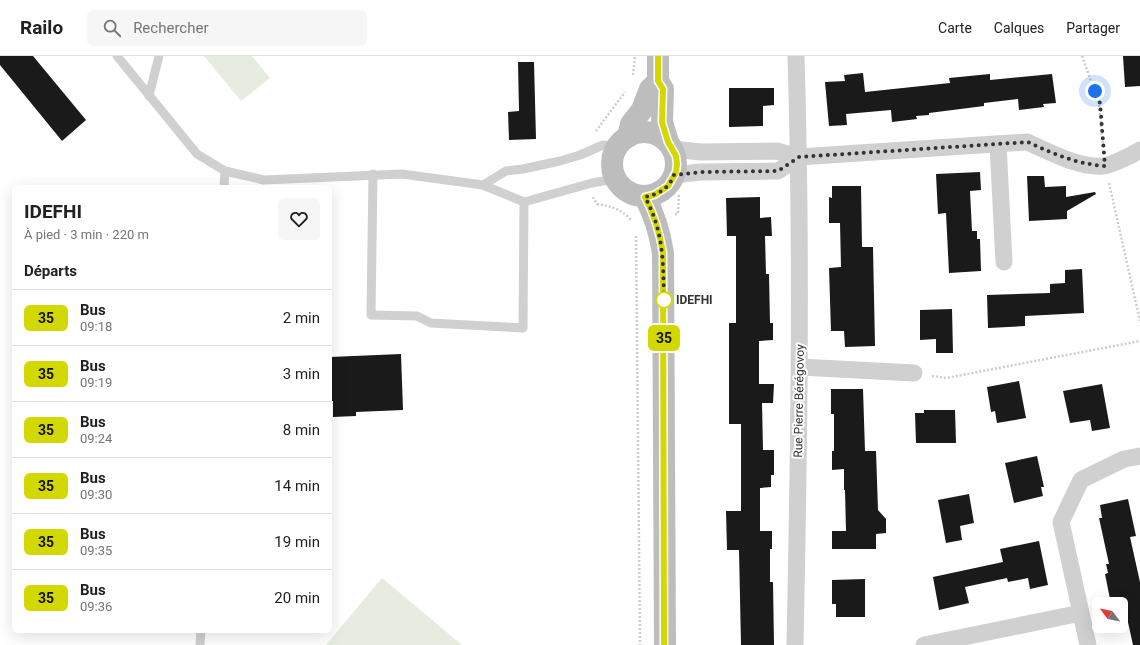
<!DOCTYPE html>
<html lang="fr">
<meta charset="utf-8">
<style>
body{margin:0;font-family:Roboto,sans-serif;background:#f6f6f6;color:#202124;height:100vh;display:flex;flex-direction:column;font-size:15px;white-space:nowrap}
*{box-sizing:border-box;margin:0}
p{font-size:13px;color:#757577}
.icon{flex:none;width:22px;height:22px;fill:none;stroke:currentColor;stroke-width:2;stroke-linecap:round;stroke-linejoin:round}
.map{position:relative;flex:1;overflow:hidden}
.details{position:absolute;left:12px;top:129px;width:320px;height:448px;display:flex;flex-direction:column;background:#fff;border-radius:6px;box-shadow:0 4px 16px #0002}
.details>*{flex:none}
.badge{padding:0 8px;border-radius:6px;font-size:14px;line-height:26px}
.needle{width:26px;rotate:302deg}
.fabs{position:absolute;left:1092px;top:541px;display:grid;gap:8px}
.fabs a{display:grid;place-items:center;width:36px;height:36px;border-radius:6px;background:#fff;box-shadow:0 4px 16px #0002;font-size:20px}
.you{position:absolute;width:20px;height:20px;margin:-10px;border:3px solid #fff;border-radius:50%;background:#1a73e8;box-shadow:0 0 0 6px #1a73e833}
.map>.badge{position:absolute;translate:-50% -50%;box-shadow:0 0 0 2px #fff}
h2{padding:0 12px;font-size:15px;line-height:36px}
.round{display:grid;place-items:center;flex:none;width:42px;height:42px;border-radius:6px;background:#f6f6f6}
.summary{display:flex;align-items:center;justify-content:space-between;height:68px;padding:0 12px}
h1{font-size:19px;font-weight:700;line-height:30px}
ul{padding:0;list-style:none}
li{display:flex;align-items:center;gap:12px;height:56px;padding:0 12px;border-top:1px solid #e0e0e0}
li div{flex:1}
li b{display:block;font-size:15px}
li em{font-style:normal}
li .badge{min-width:44px;font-weight:700;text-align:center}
header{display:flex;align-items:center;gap:24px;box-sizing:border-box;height:56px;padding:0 20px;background:#fff;border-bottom:1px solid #e0e0e0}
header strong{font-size:19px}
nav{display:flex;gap:22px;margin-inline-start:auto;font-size:14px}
.search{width:280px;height:36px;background:#f6f6f6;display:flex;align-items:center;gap:10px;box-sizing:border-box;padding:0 14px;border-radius:6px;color:#757577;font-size:15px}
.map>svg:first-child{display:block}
.green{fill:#e6ecdf}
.building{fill:#1a1a1a}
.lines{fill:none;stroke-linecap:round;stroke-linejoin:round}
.path{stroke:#cdcdcd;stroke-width:2.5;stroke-dasharray:2 2;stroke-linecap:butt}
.lane{stroke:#d0d0d0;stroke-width:9}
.street{stroke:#d0d0d0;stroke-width:17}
.secondary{stroke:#bdbdbd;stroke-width:22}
.line-casing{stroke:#fff;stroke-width:9}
.line{stroke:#d3d800;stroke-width:6}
.walk{stroke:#333;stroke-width:4;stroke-dasharray:0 7.2}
.stop-dot{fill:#fff;stroke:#d3d800;stroke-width:2}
.labels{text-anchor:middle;stroke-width:4;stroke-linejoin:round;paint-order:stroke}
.stop-label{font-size:12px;font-weight:bold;fill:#333;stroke:#fff;text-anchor:start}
.street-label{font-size:12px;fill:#333;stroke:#fff}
</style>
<header>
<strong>Railo</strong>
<div class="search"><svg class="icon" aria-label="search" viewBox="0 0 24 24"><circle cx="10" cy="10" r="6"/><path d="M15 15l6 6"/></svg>Rechercher</div>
<nav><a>Carte</a><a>Calques</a><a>Partager</a></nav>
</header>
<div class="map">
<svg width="1140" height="589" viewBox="0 0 1140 589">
<rect width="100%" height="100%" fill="#fff"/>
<g class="green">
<polygon points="204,0 252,0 270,22 241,45"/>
<polygon points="382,522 462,589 326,589"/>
</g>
<g class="building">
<polygon points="0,0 33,0 86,64 62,85 0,9"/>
<polygon points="1123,0 1140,0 1140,30 1125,31"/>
<polygon points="518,6 534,6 536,83 509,84 508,56 519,55"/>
<polygon points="863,17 865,36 950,27 949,22 990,18 990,24 1052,18 1056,47 1043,48 1044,51 1019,54 1018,43 984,47 984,50 929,57 929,59 916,60 917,63 892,66 891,54 846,58 847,69 829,70 825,26 845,25 844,19"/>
<polygon points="729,32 774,32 774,49 763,50 763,70 729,71"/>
<polygon points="980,116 981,134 970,135 972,175 977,175 977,183 980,183 981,215 949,217 946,157 938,158 936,118"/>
<polygon points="1027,120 1044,120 1045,131 1066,130 1066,141 1095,136 1096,138 1067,155 1067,163 1029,165"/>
<polygon points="832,130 861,130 862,191 873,191 875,290 845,291 844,275 831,275 829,212 841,211 840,167 829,167 829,141 832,142"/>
<polygon points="760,141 760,162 771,161 772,180 765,180 766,218 769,218 770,267 773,267 773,284 759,285 759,328 774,328 773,347 762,347 763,394 774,394 774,419 771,419 771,431 760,432 760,475 772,475 772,493 770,493 770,526 773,526 774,589 741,589 739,494 727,494 726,455 741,455 741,368 729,368 729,267 736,267 736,180 727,180 726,142"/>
<polygon points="1082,213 1084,257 1025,260 1025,270 988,272 987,239 1050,237 1050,228 1065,227 1065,214"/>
<polygon points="952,253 953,297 936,297 936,283 920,284 920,254"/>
<polygon points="401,298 403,354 356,356 356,360 333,361 333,345 330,345 330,301"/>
<polygon points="1019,325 1026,362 997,367 995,355 991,356 987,331"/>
<polygon points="1102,328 1110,372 1092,375 1090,364 1070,367 1063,335"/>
<polygon points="831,333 863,333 865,395 876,395 878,454 886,463 886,477 876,478 876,493 832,493 832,475 846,475 845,434 844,434 844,413 832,414 832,395 834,395 834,358 831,358"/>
<polygon points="924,354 955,354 956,387 916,387 915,357 924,357"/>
<polygon points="1037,400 1044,431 1041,431 1043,440 1014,447 1005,407"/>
<polygon points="969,438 974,467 960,470 962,484 946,487 938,444"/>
<polygon points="1128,443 1136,480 1130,481 1140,526 1140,589 1133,589 1124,548 1111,548 1105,518 1108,517 1106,508 1109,508 1099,462 1102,462 1100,449"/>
<polygon points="1039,485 1048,529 1030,533 1028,522 1008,526 1007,522 965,531 969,547 939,554 933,521 1003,506 1000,493"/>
<polygon points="865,523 865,561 836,561 836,548 832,548 832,524"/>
</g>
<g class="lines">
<g class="path">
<polyline points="1082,0 1099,47 1103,91"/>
<polyline points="633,19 635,0"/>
<polyline points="596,75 625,36"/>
<polyline points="1109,127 1140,265"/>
<path d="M593,141L597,148C611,150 621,153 631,164"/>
<polyline points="675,158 678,158 679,137"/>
<polyline points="636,180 640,589"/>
<polyline points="932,320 946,322 1140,285"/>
</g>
<g class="lane">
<polyline points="117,0 197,98 225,115 264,124 402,118 483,129 524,146 592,127 615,123"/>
<polyline points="149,40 159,0"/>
<polyline points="373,118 371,259 417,260 431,267 523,272 524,146"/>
<polyline points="483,129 506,115 523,113 560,105 580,99 603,89 618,90"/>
<polyline points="224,131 225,115"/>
<polyline points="200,589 201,575"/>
</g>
<g class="street">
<polyline points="998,88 1004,206"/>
<path d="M673,93L701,96L777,95L799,101L1027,86C1050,96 1078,112 1103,110C1112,109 1132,99 1140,94"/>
<polyline points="674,119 701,116 778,115 799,101"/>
<polyline points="800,311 914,317"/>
<polyline points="1081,557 1088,589"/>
<path d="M795,589C799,393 802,196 796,0"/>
<polyline points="924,589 1081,557 1061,466 1081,424 1124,403 1140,400"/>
</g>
<g class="secondary">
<polyline points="658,0 658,25 663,33 662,66 668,86"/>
<circle cx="644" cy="108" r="32"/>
<polyline points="628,81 631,68 642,54 650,33 658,25"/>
<path d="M645,141C654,158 660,178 663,197L665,589"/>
</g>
</g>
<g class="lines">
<g class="line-casing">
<path id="line" d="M658,0V25L663,33L662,66L668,86L676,100L677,108L676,116L668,130L654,139L645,141C654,158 660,178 663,197L664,589"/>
</g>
<use href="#line" class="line"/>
<path class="walk" d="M664,244C663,206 664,176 645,141C658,138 669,133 674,119L701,116L778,115L799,101L1028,86C1053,98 1077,108 1105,110L1100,47L1095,35"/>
</g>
<circle class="stop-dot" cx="664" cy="244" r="8"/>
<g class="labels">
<g class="stop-label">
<text x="676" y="248">IDEFHI</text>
</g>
<g class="street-label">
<text transform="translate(799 345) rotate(-89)" y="4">Rue Pierre Bérégovoy</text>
</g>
</g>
</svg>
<div class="fabs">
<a><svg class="needle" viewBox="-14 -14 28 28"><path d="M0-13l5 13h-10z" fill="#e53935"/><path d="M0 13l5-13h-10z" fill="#757577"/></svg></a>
</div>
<div class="you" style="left:1095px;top:35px"></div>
<b class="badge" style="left:664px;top:282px;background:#d3d800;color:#111">35</b>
<section class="details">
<div class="summary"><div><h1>IDEFHI</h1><p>À pied · 3 min · 220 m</p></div><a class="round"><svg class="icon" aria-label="heart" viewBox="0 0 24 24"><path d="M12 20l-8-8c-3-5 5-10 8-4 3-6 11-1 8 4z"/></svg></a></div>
<h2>Départs</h2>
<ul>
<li><span class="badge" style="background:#d3d800;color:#111">35</span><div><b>Bus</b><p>09:18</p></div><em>2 min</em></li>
<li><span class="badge" style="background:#d3d800;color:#111">35</span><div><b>Bus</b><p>09:19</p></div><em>3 min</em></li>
<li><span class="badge" style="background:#d3d800;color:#111">35</span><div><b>Bus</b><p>09:24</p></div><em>8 min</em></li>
<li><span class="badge" style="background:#d3d800;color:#111">35</span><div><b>Bus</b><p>09:30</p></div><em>14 min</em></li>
<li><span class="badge" style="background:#d3d800;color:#111">35</span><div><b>Bus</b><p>09:35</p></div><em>19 min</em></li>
<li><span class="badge" style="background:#d3d800;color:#111">35</span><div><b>Bus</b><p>09:36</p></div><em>20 min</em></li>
</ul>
</section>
</div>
